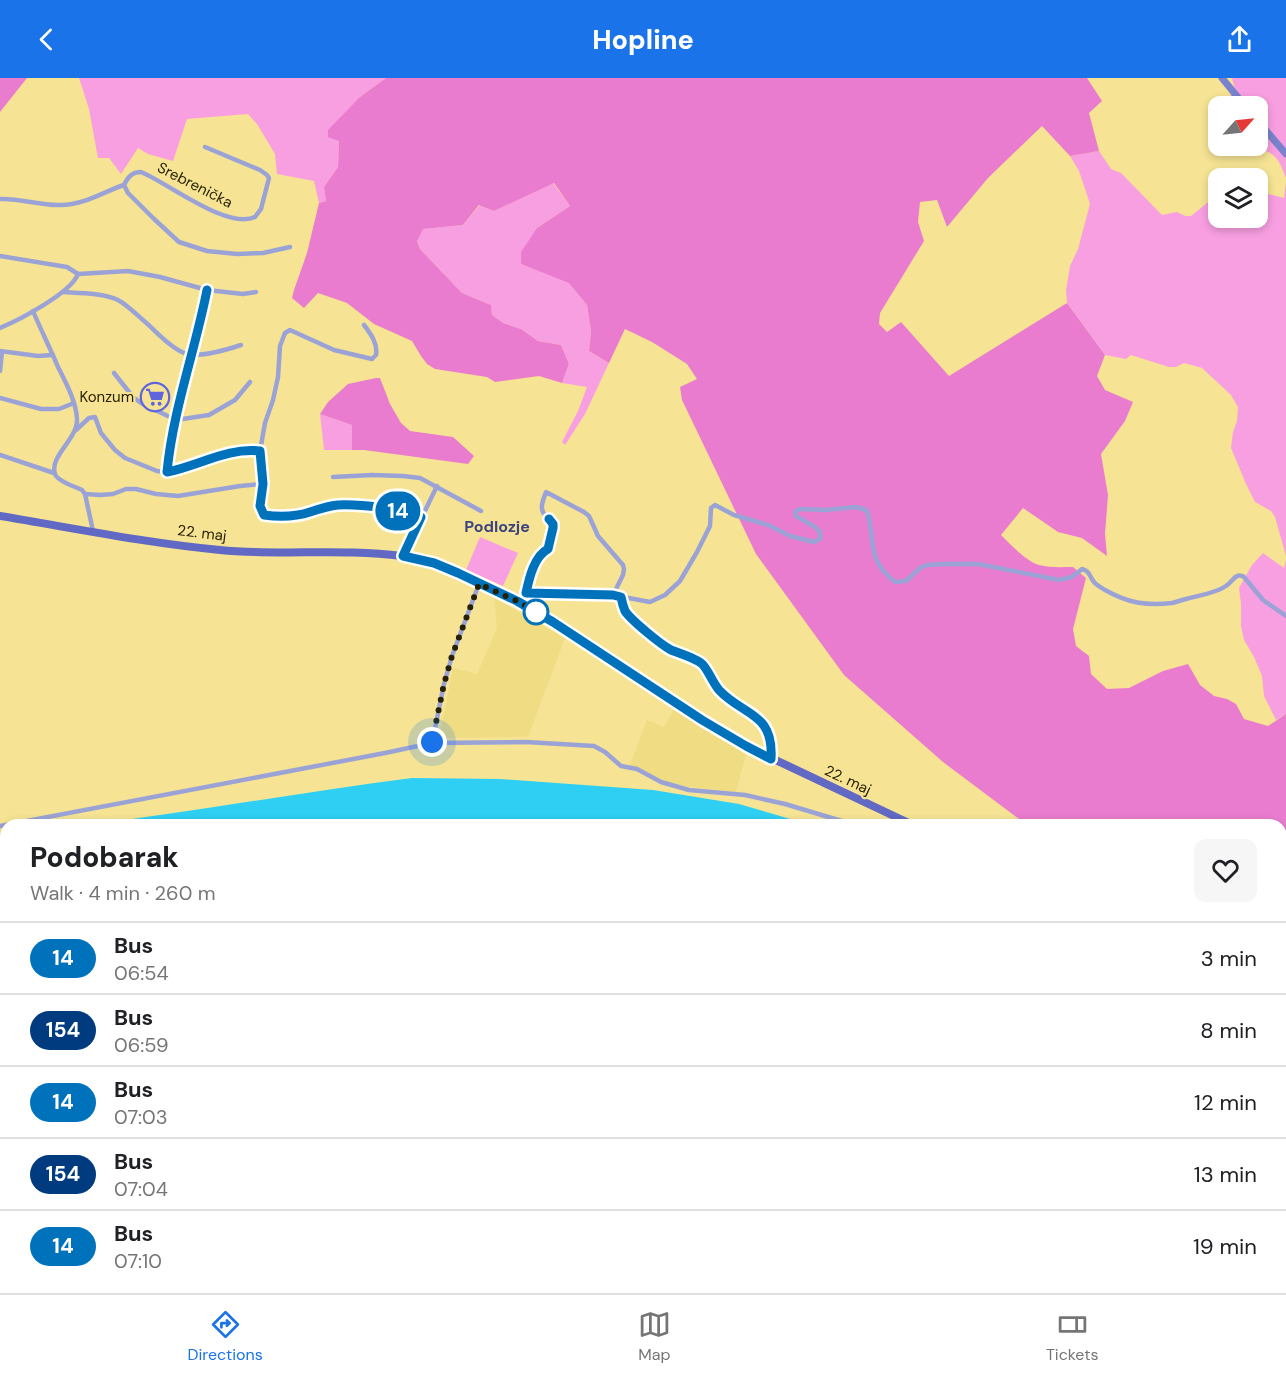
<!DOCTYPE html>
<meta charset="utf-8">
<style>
body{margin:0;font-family:"DM Sans",sans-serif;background:#f6f6f6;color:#202124;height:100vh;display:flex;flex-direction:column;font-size:22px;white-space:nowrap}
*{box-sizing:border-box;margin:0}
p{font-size:20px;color:#757577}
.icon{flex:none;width:33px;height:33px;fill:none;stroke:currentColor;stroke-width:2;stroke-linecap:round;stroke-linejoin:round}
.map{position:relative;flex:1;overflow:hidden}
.details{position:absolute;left:0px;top:741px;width:1287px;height:474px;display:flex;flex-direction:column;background:#fff;border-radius:18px 18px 0 0;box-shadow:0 3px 9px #0003}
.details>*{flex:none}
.badge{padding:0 12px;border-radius:20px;font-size:21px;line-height:39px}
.needle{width:39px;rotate:63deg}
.tools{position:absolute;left:1208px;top:18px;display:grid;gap:12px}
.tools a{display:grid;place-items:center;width:60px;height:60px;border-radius:12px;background:#fff;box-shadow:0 3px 9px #0003;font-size:30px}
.you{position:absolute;width:30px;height:30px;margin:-15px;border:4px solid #fff;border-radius:50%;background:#1a73e8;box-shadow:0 0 0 9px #1a73e833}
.map>.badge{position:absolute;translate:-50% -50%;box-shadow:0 0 0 3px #fff}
.round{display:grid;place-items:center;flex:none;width:63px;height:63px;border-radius:12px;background:#f6f6f6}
.summary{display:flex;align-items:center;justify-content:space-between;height:102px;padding:0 30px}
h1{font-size:28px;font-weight:800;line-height:45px}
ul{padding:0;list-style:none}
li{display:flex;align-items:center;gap:18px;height:72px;padding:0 30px;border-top:2px solid #e0e0e0}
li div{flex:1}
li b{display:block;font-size:22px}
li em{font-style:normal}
li .badge{min-width:66px;font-weight:700;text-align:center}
header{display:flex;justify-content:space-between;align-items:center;height:78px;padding:0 30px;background:#1a73e8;color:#fff;font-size:27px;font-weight:800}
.dock{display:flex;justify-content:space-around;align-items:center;height:84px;border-top:2px solid #e0e0e0;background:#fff;font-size:16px;color:#757577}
.dock a{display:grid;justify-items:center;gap:3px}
.dock .selected{color:#1a73e8}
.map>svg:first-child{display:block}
.built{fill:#f0dc83}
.green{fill:#f89fe1}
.forest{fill:#e97cce}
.water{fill:#2fcff3}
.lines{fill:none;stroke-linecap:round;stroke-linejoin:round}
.street{stroke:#9ba3d6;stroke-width:4.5}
.secondary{stroke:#7982cd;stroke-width:7}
.primary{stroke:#6169c5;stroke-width:8}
.line-casing{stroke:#fff;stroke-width:14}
.line{stroke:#0072bc;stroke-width:9}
.walk{stroke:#261f00;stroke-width:6;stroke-dasharray:0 10.8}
.stop-dot{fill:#fff;stroke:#0072bc;stroke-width:3}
.labels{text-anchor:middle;stroke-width:4.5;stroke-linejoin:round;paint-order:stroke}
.street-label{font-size:15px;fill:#261f00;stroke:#f6e494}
.poi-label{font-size:15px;fill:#261f00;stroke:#f6e494;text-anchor:end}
.neighbourhood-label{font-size:16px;font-weight:bold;fill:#3d437f;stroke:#f6e494}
</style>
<header><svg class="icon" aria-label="back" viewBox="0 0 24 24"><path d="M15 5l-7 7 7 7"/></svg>Hopline<svg class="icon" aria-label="share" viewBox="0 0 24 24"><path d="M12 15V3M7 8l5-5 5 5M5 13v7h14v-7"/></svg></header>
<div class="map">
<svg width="1286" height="1215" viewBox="0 0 1286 1215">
<rect width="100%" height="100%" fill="#f6e494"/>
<g class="built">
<polygon points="494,520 565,560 528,659 439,660 453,590 477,596 497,550"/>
<polygon points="674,631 746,676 736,714 683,708 666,704 630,687 647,642 664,649"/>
</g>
<g class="green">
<polygon points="79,0 386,0 360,19 339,63 338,89 324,109 326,123 319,125 314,103 277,96 275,76 257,46 248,36 187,41 173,83 148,76 138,70 121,96 109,80 98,80 89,31"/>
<path d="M1232,0H1286V100C1283,93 1280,83 1274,78C1269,73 1263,73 1257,67V28H1226L1223,26L1235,12Z"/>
<polygon points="1099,73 1111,91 1121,95 1162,137 1177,134 1185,138 1191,138 1218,116 1218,140 1257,140 1257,113 1284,120 1286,104 1286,478 1275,439 1271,433 1255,424 1246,406 1231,370 1233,354 1237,343 1238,329 1231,317 1202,290 1184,285 1176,289 1169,289 1131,277 1126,281 1105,277 1067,225 1066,212 1070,188 1078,171 1090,126 1079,93 1070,78"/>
<polygon points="553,105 570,128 537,150 521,186 569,204 587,227 591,253 589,273 609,285 585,336 565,367 562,364 578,333 587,309 562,305 569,286 561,267 538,263 521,251 503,245 492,237 491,227 462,215 420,171 417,163 422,151 463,147 480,127 494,133"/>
<polygon points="320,336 352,347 352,372 324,372"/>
<polygon points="480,459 518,475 503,508 466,492"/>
<polygon points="1263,475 1284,490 1286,482 1286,636 1276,642 1264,618 1262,598 1254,579 1244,562 1241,548 1241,526 1239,510 1252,487"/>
</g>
<g class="forest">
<polygon points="0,0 27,0 0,34"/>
<path d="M386,0H1087L1102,23L1089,35L1099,73L1070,78L1042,48L988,100L947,149L937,122L920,124L918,144L924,163L880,235L879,246L887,254L901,244L949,298L1067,225L1105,277L1097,298L1105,312L1133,324L1125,343L1101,376L1108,417L1105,456L1107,478L1082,460L1058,454L1023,430L1001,457C1011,467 1026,483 1039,487C1050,490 1062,489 1073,489L1086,500L1073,551L1076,568L1089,578L1091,596L1107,611L1129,610L1163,593L1188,586L1200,607L1214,618L1227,621L1236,626L1244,641L1268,648L1286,636V1215H1274L1272,1209H1281V747H1027L943,684L844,597L756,476L682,322L680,309L697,301L687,286L652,264L625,251L609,285L589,273L591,253L587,227L569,205L521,186V174L537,150L570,128L554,105L494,133L479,127L463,147L423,151L417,163L420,171L462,215L491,227L492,237L503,245L521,251L538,263L561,267L569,286L562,305L539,298L495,304L487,299L435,291L427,286L421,278L412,263L374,246L347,225L318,215L304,230L292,220L294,212L307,175L319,125L326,123L324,109L338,89L339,63L328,59V52L360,19Z"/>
<polygon points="376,300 380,300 390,326 401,345 410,353 453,359 474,378 468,386 364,372 352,372 352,347 320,336 328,324 348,306"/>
<polygon points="0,906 6,908 6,1095 0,1092"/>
<polygon points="148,1209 415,1209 417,1215 144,1215"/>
<polygon points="607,1209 717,1209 718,1215 612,1215"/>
</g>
<g class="water">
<path d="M412,700L500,701L653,712L739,726L811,747H88C196,733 304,714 412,700Z"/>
<polygon points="6,765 6,859 0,861 0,767"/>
<polygon points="968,1209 1073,1209 1075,1215 970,1215"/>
</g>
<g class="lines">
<g class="street">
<path d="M205,69L260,92L267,97L269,100L261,131L255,139C227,152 168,105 141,94C132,94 128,99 124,107L128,115L153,140L179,164L207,173L237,176L263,175L290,169"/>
<path d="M0,121C20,120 41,128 61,127C84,127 103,114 124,107"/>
<polyline points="0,178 67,189 78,196"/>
<polyline points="78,196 128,193 160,199 207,212 243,216 256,214"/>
<path d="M63,214C79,215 103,215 118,222C127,227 135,235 143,242C154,251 172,272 187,276C202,279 226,272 241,267"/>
<path d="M33,233C41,252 50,270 58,289C66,305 76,323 77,341C78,361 49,378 55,396C57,403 76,409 82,412L85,416L93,453"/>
<path d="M364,247C371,256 378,266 376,277L372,281L334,272L290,252L285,255L280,268L278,299L273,322L265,345L260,373L263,406L260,428L264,437C278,439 291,438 306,435C316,433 327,428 338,427C362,426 398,431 421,439"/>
<path d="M0,250C19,242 71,215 78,196"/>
<polyline points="0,273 38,278 53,277"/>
<polyline points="0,293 2,274"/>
<polyline points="114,295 133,319 141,325 176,342 209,337 235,322 250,304"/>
<polyline points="0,320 41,331 59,331 74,325"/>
<polyline points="76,352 89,340 95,339 101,355 115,372 125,380 157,393 167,394 182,391 219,377 239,373 260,373"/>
<polyline points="0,377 54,395"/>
<path d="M167,394C172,332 196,273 207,212"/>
<polyline points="333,399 372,397 403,398 420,400 481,433"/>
<polyline points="85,416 100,417 113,416 126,411 136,411 156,416 178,418 240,408 263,406"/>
<polyline points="403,478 437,408"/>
<path d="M526,515C529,501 534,478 548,471L553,450C552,444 549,442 545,437C539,431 543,422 546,414L584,434L589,438L598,458L623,487L624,491L623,497L613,517"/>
<path d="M621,519C622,524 622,528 625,533C631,543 660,566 671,572C681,576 692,579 701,585C707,589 712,604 719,612C743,638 774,634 771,681"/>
<path d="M517,523L526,515L613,517L650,524L665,517L680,503L697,474L710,448L711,430L715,427L734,437L768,447L790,458L814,464L820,461V454L815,449L796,438L795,436L796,433L800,431L826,432L856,429L866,432L868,436C875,465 867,482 895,504L906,503L920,490L927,487L944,486H978L1059,502L1072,499L1082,491C1090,493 1089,498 1094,504C1096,507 1102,510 1105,512C1128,525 1146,528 1172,525C1177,524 1181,522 1186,521C1199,517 1214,516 1226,508C1233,503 1236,494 1244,499L1263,522L1286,538"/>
<polyline points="432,665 444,606 452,578 479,506"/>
<polyline points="0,748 385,675 432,665 526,664 594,668 605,674 621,688 637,691 661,704 689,712 745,717 785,726 855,747"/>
<polyline points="1281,871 1286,872"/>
<polyline points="375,1209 378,1215"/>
<polyline points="676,1209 676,1215"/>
<polyline points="762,1209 765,1215"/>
<polyline points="56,1215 64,1209"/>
</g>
<g class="secondary">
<polyline points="1222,0 1245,28"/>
<polyline points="1257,42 1286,76"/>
<polyline points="0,900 6,902"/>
<polyline points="752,1209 755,1215"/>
</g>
<g class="primary">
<path d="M0,438C73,450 146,465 220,472C280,478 341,470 402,478C429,482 453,493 478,505C496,514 514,521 531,531L702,642L746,668L913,747"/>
<polyline points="1263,1209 1266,1215"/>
</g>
</g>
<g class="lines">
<g class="line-casing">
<path id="line" d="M207,212C195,273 173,332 167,394C198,388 228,369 260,373L263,406L260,428L264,437C279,439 295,439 310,434C319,431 328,428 338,427C363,426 398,431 421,439L403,478L434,485L458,495L517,523L553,544L702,642L746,668L771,681C774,634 743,638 719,612C712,604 707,589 701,585C692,579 681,576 671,572C660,566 631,542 625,533C623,528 622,524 621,519L613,517L526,515C529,501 534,478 548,471L553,450V446L549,441"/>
</g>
<use href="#line" class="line"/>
<polyline class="walk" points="432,664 444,606 452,578 479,506 517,523 536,534"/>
</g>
<defs>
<g id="supermarket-ring" transform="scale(1.5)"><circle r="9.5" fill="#f6e494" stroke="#5f65dd" stroke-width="1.5"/><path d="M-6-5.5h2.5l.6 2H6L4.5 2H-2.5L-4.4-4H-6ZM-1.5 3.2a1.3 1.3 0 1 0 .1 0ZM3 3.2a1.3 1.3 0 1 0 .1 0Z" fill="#5f65dd"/></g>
</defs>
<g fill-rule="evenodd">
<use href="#supermarket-ring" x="155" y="319"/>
</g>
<circle class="stop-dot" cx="536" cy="534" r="12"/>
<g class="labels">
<g class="street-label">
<text transform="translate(195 107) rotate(27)" y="5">Srebrenička</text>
<text transform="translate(202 455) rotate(7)" y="5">22. maj</text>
<text transform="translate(848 702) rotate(25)" y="5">22. maj</text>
</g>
<g class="poi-label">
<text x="134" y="324">Konzum</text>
</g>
<g class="neighbourhood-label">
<text x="497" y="454">Podlozje</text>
</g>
</g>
</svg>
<div class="tools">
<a><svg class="needle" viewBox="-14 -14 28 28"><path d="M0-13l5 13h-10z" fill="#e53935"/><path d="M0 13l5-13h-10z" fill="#757577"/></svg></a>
<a><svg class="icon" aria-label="layers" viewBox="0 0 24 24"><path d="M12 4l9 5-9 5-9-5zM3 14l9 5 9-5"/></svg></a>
</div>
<div class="you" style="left:432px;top:664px"></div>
<b class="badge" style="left:398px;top:433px;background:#0072bc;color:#fff">14</b>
<section class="details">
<div class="summary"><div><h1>Podobarak</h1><p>Walk · 4 min · 260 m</p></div><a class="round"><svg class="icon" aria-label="heart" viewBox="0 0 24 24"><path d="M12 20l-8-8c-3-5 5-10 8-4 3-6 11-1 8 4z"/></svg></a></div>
<ul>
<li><span class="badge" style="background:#0072bc;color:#fff">14</span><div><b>Bus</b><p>06:54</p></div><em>3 min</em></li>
<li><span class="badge" style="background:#003b80;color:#fff">154</span><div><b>Bus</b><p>06:59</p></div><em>8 min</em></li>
<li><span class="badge" style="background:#0072bc;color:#fff">14</span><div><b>Bus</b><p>07:03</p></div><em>12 min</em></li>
<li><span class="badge" style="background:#003b80;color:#fff">154</span><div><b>Bus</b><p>07:04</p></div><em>13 min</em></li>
<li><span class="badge" style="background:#0072bc;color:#fff">14</span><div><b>Bus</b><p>07:10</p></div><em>19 min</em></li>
</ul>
</section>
</div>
<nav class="dock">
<a class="selected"><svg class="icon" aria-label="directions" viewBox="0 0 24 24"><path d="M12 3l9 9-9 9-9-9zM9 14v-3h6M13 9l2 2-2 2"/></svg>Directions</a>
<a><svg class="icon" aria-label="map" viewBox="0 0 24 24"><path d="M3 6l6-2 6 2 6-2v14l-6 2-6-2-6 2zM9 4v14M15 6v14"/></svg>Map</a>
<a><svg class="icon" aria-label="tickets" viewBox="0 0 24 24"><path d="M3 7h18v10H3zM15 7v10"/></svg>Tickets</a>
</nav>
